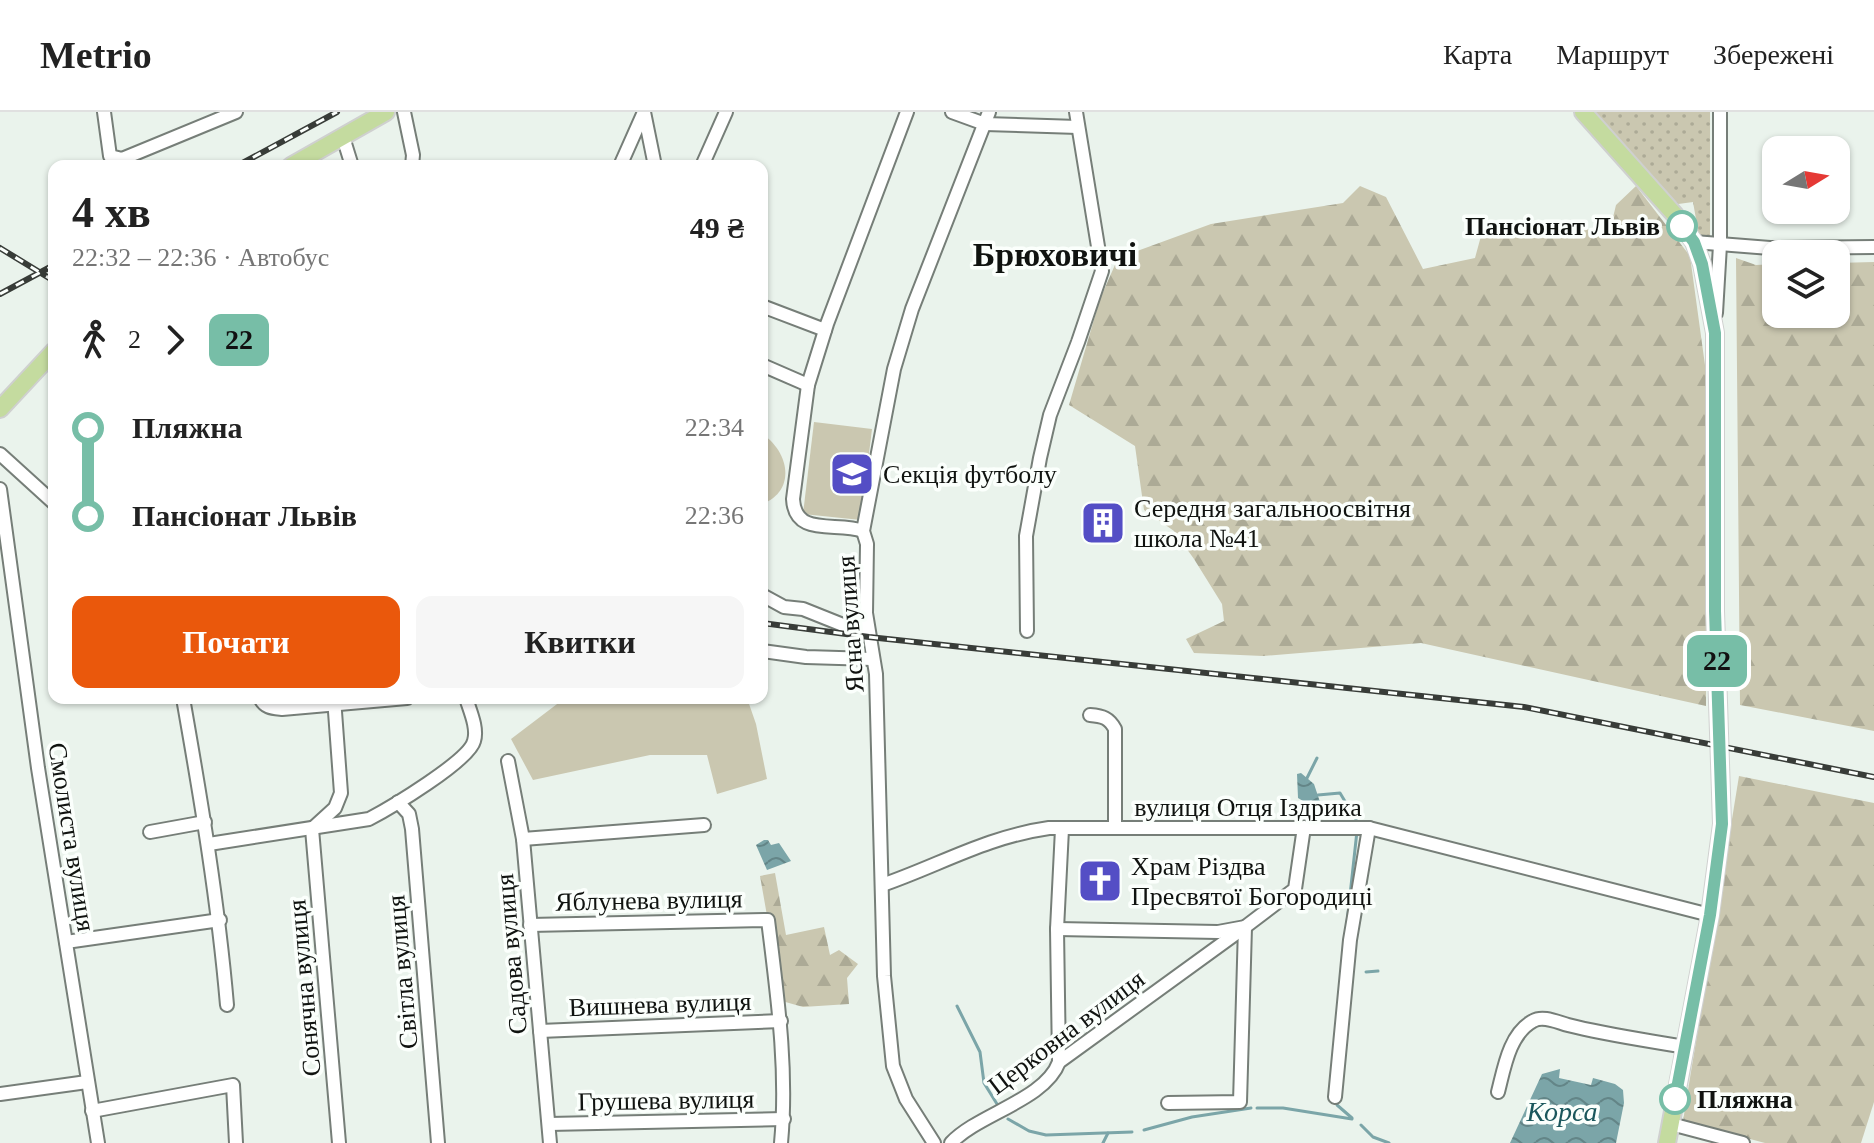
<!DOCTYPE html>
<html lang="uk">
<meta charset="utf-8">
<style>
body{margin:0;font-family:Georgia,serif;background:#f6f6f6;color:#222;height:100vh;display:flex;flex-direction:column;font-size:30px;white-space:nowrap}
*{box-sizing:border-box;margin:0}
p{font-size:26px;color:#767676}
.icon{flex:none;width:44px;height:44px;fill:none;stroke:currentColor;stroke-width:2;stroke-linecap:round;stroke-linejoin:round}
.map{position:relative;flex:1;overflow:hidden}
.drawer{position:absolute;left:48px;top:48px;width:720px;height:544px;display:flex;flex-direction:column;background:#fff;border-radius:16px;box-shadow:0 2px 6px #0004}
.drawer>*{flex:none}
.badge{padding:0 16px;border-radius:12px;font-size:28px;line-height:52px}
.needle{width:52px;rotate:79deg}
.fabs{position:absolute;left:1762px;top:24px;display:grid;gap:16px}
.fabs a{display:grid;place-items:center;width:88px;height:88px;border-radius:16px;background:#fff;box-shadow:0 2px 6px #0004;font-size:40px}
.map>.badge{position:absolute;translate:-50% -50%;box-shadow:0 0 0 4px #fff}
.legs{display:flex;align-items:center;gap:12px;height:88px;padding:0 24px;font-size:26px}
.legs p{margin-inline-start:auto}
.overview{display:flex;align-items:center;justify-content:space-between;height:136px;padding:0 24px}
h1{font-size:44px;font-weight:800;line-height:60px}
.button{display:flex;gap:16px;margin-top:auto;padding:16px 24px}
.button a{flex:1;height:92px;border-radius:16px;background:#ea580c;color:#fff;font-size:32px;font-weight:800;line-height:92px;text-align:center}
.button a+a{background:#f6f6f6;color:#222}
ul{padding:0 24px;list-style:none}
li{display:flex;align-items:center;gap:28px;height:88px;font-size:30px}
li i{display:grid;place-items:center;width:12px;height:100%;margin:0 10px;background:currentColor}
li i::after{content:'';width:20px;height:20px;margin:-10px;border:6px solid;border-radius:50%;background:#fff}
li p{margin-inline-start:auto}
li:first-child i{background:linear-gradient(#0000 50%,currentColor 0)}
li:last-child i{background:linear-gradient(currentColor 50%,#0000 0)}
header{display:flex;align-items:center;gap:48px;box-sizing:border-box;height:112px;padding:0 40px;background:#fff;border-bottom:2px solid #e0e0e0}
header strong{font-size:38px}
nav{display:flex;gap:44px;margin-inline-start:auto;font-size:28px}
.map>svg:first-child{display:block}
.grass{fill:#cac7b0}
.forest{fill:url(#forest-firs)}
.park{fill:url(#park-dots)}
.water{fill:url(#water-waves)}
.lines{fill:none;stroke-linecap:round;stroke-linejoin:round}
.stream{stroke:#7ba5a8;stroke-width:3}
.minor-casing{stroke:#767e78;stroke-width:16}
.major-casing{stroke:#cfd0cf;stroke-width:20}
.minor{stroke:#fff;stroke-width:12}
.major{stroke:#c4db9f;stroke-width:16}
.rail-casing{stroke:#383c38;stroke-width:6}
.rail{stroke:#fbfffc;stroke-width:3;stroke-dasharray:9;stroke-linecap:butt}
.line-1-casing{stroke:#fff;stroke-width:18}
.line-1{stroke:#77bea7;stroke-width:12}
.stop-1-dot{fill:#fff;stroke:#77bea7;stroke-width:4}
.labels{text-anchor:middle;stroke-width:7;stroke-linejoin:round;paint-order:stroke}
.stop-label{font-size:26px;font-weight:bold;fill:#101310;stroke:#fbfffc;text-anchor:end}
.poi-label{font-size:26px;fill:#101310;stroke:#fbfffc;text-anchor:start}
.street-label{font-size:26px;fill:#101310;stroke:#fbfffc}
.water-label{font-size:28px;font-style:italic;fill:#1b575c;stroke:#fbfffc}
.district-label{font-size:34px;font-weight:bold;fill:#101310;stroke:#fbfffc}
</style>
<header>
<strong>Metrio</strong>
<nav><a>Карта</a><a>Маршрут</a><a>Збережені</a></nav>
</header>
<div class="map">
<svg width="1874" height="1031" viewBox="0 0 1874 1031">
<defs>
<pattern id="forest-firs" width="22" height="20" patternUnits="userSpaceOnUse" patternTransform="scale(2)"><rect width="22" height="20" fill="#cac7b0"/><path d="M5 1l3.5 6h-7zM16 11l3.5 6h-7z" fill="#acaa96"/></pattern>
<pattern id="park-dots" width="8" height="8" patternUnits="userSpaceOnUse" patternTransform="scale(2)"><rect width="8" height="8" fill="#cac7b0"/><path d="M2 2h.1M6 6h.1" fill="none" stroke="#acaa96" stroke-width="1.8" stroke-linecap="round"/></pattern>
<pattern id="water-waves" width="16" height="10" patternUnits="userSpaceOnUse" patternTransform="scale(2)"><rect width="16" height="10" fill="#7ba5a8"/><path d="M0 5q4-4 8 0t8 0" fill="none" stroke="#638587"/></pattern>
</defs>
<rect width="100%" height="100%" fill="#eaf3ec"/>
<g class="grass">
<polygon points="814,310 872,317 861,408 803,402"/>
<path d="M762,322C789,339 797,379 762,392Z"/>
<polygon points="565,586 747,586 756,612 767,667 717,682 707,643 650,643 533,668 511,627"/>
</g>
<g class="forest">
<polygon points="1360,74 1386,85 1423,157 1475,146 1481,124 1519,115 1572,121 1589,117 1609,122 1616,93 1636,74 1690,144 1708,275 1706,594 1421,531 1263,544 1194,541 1186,527 1224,509 1222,492 1194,447 1174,419 1144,398 1135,334 1069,293 1100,187 1118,146 1211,112 1343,91"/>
<polygon points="1736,146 1756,153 1776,152 1776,202 1836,202 1836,151 1874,150 1874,619 1740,593"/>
<polygon points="1739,664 1874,691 1874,990 1861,1031 1765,1031 1683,1009"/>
<polygon points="775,761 786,823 824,815 830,843 839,838 858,852 847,866 849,892 803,895 782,889 760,764"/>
</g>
<polygon class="park" points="1590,0 1710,0 1710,124 1699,124 1693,90 1671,93"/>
<g class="water">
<polygon points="1301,661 1314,672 1320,690 1316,695 1304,694 1303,689 1298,686 1297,662"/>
<polygon points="764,728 768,728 771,733 779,731 791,749 767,758 756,733"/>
<polygon points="1560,957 1559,966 1591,973 1593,966 1615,972 1623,978 1624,991 1616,1031 1510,1031 1542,962"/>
</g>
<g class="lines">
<g class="stream">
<polyline points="1306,668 1317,646"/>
<polyline points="1318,683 1340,681 1358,711"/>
<polyline points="1347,811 1357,719"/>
<polyline points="1366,860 1378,859"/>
<polyline points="957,894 980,940 984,971 997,992"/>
<polyline points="1337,993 1352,1006"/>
<polyline points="1257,996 1283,996 1352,1007"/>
<polyline points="1008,1007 1029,1019 1046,1023 1132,1020"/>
<polyline points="1361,1013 1373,1025 1389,1031"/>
<polyline points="1144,1018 1192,1005 1251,996"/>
<polyline points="1103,1031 1108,1021"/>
</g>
<g class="minor-casing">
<g id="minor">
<polyline points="104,0 110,44 122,47 236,0"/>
<polyline points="404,0 413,43 412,54"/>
<polyline points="644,0 655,54"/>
<polyline points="952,0 985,12 1078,15"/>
<polyline points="343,25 352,54"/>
<polyline points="620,54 644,0"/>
<polyline points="702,54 726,0"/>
<polyline points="1694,130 1770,136 1874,135"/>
<polyline points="762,194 825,218"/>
<polyline points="1716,201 1720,133 1720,0"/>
<polyline points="762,253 808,273"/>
<polyline points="0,342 54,391"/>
<polyline points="0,377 38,656 98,1031"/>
<path d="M863,419C837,409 795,426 793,387L808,273L827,212L907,0"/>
<polyline points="762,483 784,495 803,497 843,513 867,517"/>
<polyline points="1027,519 1026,424 1040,346 1050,303 1078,230 1102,159 1076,0"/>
<polyline points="762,539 806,545 872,547"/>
<path d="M183,586C201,688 218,789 227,893"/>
<path d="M260,586C265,596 272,596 282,597L407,586"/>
<polyline points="334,586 341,681 335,696 312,717 339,1031"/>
<path d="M1090,603C1103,604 1109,606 1115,617V716"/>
<polyline points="508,649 523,727 550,1031"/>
<polyline points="398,690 409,702 412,717 438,1031"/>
<polyline points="150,720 205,710"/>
<polyline points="523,727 704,713"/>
<path d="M209,732L369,707C390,696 469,649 474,629C478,616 470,599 466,586"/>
<path d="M882,773C940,753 986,725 1049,716H1369L1710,803"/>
<path d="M530,813L768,808C777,882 788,957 781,1031"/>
<polyline points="1057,817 1218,820 1245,815 1295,777 1304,715"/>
<polyline points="66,830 220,808"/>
<polyline points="540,919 781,909"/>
<polyline points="1059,950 1057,817 1062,717"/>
<path d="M1498,980C1504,957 1509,922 1533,909C1543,903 1557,910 1568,913C1607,923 1646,928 1685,935"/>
<polyline points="0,982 87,970"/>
<polyline points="1335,985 1350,828 1369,716"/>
<polyline points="1168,991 1240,990 1245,815"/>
<polyline points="92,999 233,973 236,1031"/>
<polyline points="549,1012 784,1007"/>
<polyline points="1671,1012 1743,1031"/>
<polyline points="934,1031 906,987 893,954 884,864 876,562 866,501 867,432 863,419 894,257 912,197 989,0"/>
<path d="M951,1031C978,1002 1045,988 1059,950L1245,815"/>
</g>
</g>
<g class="major-casing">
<g id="major">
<polyline points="1583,0 1675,103 1694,130 1702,152 1715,221 1715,499 1722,712 1710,803 1667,1031"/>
<polyline points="291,54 386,0"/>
<polyline points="0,297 54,239"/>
</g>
</g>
<use href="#minor" class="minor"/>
<use href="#major" class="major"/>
<g class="rail-casing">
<g id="rail">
<polyline points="237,54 337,0"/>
<polyline points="0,136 54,169"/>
<polyline points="0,182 54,153"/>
<polyline points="762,511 869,525 1524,595 1874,665"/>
</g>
</g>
<use href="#rail" class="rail"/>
</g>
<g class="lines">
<g class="line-1-casing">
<polyline id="line-1" points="1675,987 1710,803 1722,712 1715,499 1715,221 1702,152 1694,130 1682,114"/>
</g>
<use href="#line-1" class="line-1"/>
</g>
<defs>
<g id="school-square" transform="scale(2.3)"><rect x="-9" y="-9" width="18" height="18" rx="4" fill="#544ec5" stroke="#fbfffc"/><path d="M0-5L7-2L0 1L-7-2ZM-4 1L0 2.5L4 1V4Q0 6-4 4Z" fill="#fff"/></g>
<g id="building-square" transform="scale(2.3)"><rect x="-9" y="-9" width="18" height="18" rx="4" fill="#544ec5" stroke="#fbfffc"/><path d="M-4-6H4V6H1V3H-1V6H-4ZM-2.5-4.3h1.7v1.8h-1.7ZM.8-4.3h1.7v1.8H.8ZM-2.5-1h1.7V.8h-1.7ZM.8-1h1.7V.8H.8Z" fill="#fff"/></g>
<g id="church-square" transform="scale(2.3)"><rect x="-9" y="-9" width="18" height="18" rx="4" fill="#544ec5" stroke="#fbfffc"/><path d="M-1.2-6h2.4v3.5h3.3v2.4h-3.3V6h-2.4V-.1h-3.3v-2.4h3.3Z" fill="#fff"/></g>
</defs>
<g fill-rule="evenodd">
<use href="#school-square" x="852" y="362"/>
<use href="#building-square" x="1103" y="411"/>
<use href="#church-square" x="1100" y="769"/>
</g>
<g class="stop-1-dot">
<circle cx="1682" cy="114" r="14"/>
<circle cx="1675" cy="987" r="14"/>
</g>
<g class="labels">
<g class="stop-label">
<text x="1660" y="123">Пансіонат Львів</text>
<text x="1697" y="996" text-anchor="start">Пляжна</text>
</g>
<g class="poi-label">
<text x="883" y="371">Секція футболу</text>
<text x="1134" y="405">Середня загальноосвітня<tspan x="1134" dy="30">школа №41</tspan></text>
<text x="1131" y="763">Храм Різдва<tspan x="1131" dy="30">Пресвятої Богородиці</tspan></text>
</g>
<g class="street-label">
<text transform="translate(850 512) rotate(-94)" y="9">Ясна вулиця</text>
<text x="1248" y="704">вулиця Отця Іздрика</text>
<text transform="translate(72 725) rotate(81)" y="9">Смолиста вулиця</text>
<text transform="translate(649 788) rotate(-1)" y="9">Яблунева вулиця</text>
<text transform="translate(511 842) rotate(-95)" y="9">Садова вулиця</text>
<text transform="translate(402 860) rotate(-95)" y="9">Світла вулиця</text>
<text transform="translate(304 876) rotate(-95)" y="9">Сонячна вулиця</text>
<text transform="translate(660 892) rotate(-2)" y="9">Вишнева вулиця</text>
<text transform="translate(1066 920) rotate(-37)" y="9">Церковна вулиця</text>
<text transform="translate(666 988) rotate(-1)" y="9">Грушева вулиця</text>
</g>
<g class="water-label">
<text x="1562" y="1009">Корса</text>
</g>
<g class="district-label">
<text x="1055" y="154">Брюховичі</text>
</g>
</g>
</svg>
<div class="fabs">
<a><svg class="needle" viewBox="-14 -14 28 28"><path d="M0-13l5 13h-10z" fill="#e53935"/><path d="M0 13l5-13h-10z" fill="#767676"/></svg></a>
<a><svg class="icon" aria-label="layers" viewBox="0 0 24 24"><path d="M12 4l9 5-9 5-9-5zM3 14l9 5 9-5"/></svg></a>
</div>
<b class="badge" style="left:1717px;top:549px;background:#77bea7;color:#111">22</b>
<section class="drawer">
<div class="overview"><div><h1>4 хв</h1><p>22:32 – 22:36 · Автобус</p></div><b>49 ₴</b></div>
<div class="legs"><svg class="icon" aria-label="walk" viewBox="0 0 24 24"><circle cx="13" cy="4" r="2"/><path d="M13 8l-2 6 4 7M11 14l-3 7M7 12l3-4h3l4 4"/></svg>2<svg class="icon" aria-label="forward" viewBox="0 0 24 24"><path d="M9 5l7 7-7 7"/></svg><b class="badge" style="background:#77bea7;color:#111">22</b></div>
<ul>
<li><i style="color:#77bea7"></i><b>Пляжна</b><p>22:34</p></li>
<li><i style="color:#77bea7"></i><b>Пансіонат Львів</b><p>22:36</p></li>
</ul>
<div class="button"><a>Почати</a><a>Квитки</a></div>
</section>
</div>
